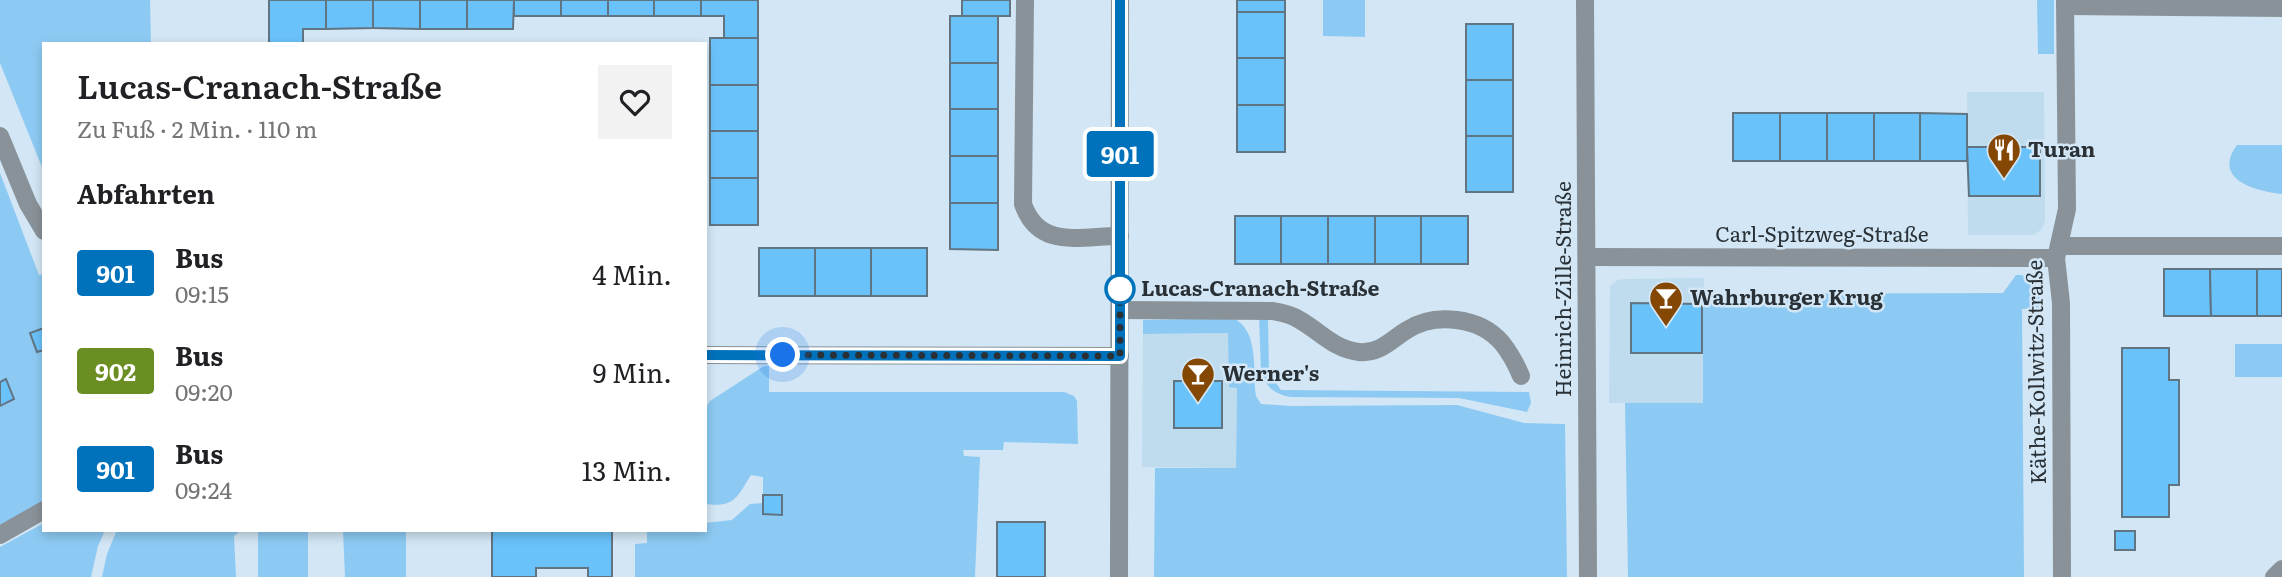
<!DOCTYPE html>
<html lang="de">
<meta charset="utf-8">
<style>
body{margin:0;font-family:Literata,serif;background:#f2f2f2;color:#202124;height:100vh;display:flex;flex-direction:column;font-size:26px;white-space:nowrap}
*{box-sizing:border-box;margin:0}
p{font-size:23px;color:#757577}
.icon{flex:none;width:38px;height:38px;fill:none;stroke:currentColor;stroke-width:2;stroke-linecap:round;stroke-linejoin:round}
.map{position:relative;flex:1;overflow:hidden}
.panel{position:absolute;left:42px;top:42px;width:665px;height:490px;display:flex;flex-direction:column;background:#fff;border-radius:0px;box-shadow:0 4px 10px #0003}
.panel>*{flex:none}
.badge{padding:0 14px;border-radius:5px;font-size:24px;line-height:46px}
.you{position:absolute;width:35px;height:35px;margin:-18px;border:5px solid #fff;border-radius:50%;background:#1a73e8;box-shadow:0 0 0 10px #1a73e833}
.map>.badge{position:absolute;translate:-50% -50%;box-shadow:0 0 0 4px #fff}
h2{padding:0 35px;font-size:26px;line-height:63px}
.round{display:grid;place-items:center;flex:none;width:74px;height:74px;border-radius:0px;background:#f2f2f2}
.summary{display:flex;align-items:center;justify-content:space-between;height:119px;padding:0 35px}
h1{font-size:33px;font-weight:600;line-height:52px}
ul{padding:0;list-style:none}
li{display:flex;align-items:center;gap:21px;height:98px;padding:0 35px}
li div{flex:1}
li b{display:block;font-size:26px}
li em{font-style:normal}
li .badge{min-width:77px;font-weight:700;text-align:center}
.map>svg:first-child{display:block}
.built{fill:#bfdbee}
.green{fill:#8dcaf3}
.building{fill:#6ac2fa;stroke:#617481;stroke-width:2}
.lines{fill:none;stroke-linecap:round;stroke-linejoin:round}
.minor{stroke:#899298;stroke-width:18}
.line-casing{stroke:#fff;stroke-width:16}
.line{stroke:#0072bc;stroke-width:10}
.walk{stroke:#293137;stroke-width:7;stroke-dasharray:0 12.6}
.stop-dot{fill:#fff;stroke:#0072bc;stroke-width:3.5}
.labels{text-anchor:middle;stroke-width:5;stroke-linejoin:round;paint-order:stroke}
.poi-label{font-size:21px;font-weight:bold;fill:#293137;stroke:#d2e6f5;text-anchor:start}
.street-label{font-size:21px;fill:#293137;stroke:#d2e6f5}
.stop-label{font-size:21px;font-weight:bold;fill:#293137;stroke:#d2e6f5;text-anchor:start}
</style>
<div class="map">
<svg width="2282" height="577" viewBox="0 0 2282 577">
<rect width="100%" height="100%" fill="#d2e6f5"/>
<g class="built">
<polygon points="1967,92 2044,92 2045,221 2041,230 2033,235 1968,235"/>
<polygon points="1704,278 1703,403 1609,403 1610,286 1618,280 1626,279"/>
<polygon points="1229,333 1229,387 1237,387 1236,468 1142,467 1143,334"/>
</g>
<g class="green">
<polygon points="0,0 150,0 151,44 44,44 44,172 0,63"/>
<polygon points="1323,0 1365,0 1365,37 1323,36"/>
<polygon points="2037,0 2054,0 2054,54 2038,54"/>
<path d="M2237,145H2282V194C2254,191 2212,179 2237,145Z"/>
<polygon points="0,173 39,275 44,274 44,501 0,527"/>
<path d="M2016,275C2035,274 2043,290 2040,308L2022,309L2024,577H1628L1625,403H1703V294L2003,293Z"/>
<path d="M1259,317H1268L1269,373L1281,390L1529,392L1531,403L1527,412L1459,398L1290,397C1274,393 1266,388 1261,371Z"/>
<path d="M1233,318C1260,331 1252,370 1256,396L1261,404L1292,406L1457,405L1524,423L1565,424L1567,577H1154L1155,468H1236L1237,388L1229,387L1228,333L1143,334V320Z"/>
<rect x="2235" y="344" width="47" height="33"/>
<path d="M764,366H769V392H1064L1074,396L1077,401L1078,444L1004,442L1003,450H963L964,456L980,457L975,577H635V544L647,543V530H705V523L732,520L750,504L763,503V514H782V496L763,495V477L751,475C737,497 735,508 705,504V409L710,401Z"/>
<polygon points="44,523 44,530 105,530 98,546 91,577 0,577 0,547"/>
<polygon points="117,530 241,530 234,536 236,577 102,577 107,554"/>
<rect x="258" y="530" width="50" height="47"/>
<polygon points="343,530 406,530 406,577 345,577"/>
</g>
<g class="building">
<polygon points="269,0 326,0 326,29 303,29 303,44 269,44"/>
<polygon points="326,0 373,0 373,28 326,29"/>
<polygon points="373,0 420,0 420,29 373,28"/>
<rect x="420" y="0" width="47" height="29"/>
<polygon points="467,0 514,0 513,29 467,29"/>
<rect x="514" y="0" width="47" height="16"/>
<rect x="561" y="0" width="47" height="16"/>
<rect x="608" y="0" width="46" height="16"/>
<rect x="654" y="0" width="47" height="16"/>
<polygon points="701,0 758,0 758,38 724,38 724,16 701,16"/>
<rect x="962" y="0" width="48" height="16"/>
<rect x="1237" y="0" width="48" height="12"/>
<rect x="1237" y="12" width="48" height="46"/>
<rect x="950" y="16" width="48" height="47"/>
<rect x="1466" y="24" width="47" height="56"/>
<rect x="710" y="38" width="48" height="47"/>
<rect x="1237" y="58" width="48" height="47"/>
<rect x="950" y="63" width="48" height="46"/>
<rect x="1466" y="80" width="47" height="56"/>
<rect x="710" y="85" width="48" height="46"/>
<rect x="1237" y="105" width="48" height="47"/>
<rect x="950" y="109" width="48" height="47"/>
<rect x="1733" y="113" width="47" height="48"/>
<rect x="1780" y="113" width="47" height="48"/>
<rect x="1827" y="113" width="47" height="48"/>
<rect x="1874" y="113" width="46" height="48"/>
<polygon points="1920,113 1967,114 1967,161 1920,161"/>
<rect x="710" y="131" width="48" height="47"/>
<rect x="1466" y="136" width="47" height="56"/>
<polygon points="1967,147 2040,147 2040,196 1969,196"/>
<rect x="950" y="156" width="48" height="47"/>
<rect x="710" y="178" width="48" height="47"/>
<polygon points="950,203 998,203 998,250 950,249"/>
<rect x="1235" y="216" width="46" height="48"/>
<rect x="1281" y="216" width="47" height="48"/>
<rect x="1328" y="216" width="47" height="48"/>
<rect x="1375" y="216" width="46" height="48"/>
<rect x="1421" y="216" width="47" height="48"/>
<rect x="759" y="248" width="56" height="48"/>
<rect x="815" y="248" width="56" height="48"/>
<rect x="871" y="248" width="56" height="48"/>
<polygon points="2164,269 2210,269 2211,316 2164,316"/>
<polygon points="2210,269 2257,269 2257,316 2211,316"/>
<rect x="2257" y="269" width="25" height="47"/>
<polygon points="1631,303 1702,304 1702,353 1631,353"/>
<polygon points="44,328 44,350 37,352 30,333"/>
<polygon points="2122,348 2169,348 2169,380 2179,380 2179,485 2169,485 2169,517 2122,517"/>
<polygon points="6,379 14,399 0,406 0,382"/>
<rect x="1174" y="381" width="48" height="47"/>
<polygon points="763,495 782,495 782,515 763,514"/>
<rect x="997" y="522" width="48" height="55"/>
<polygon points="492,530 612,530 612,577 588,577 588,568 536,568 536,577 492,577"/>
<rect x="2115" y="531" width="20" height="19"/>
</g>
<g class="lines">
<g class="minor">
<path d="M1025,0L1023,204C1039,250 1080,236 1120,236"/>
<polyline points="1585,0 1588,577"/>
<polyline points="2065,6 2282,8"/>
<polyline points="0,136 28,204 44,231"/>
<polyline points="2059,246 2282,246"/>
<polyline points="1587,257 2056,258"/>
<path d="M1120,310L1273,311C1282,313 1290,314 1298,319C1320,331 1333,349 1359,352C1380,354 1392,339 1407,330C1435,312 1480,317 1502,343C1510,353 1516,364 1521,376"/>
<polyline points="705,355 1120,356"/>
<polyline points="0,535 44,510"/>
<polyline points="1119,577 1120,0"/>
<polyline points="2062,577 2061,303 2056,258 2067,209 2065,0"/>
<polyline points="2274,577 2282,569"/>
</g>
</g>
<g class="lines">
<g class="line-casing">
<polyline id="line" points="705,355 1120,356 1120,0"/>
</g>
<use href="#line" class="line"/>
<polyline class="walk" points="783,355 1120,356 1120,285 1120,289"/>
</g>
<defs>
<g id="restaurant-pin" transform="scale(1.75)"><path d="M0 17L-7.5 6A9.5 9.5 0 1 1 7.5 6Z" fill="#844804" stroke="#d2e6f5"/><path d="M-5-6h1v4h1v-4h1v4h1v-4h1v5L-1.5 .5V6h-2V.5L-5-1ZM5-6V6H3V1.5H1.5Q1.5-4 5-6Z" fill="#fff"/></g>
<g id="bar-pin" transform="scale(1.75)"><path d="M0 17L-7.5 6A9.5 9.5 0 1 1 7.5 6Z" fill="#844804" stroke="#d2e6f5"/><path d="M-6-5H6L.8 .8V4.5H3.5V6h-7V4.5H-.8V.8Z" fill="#fff"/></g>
</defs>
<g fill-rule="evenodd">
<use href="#restaurant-pin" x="2004" y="150"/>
<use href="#bar-pin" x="1666" y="298"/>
<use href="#bar-pin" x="1198" y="374"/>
</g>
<circle class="stop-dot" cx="1120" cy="289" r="14"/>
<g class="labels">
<g class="poi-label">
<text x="2028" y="157">Turan</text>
<text x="1690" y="305">Wahrburger Krug</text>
<text x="1222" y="381">Werner's</text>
</g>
<g class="street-label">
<text x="1822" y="242">Carl-Spitzweg-Straße</text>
<text transform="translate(1564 289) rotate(-90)" y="7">Heinrich-Zille-Straße</text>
<text transform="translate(2037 372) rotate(-91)" y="7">Käthe-Kollwitz-Straße</text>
</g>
<g class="stop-label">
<text x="1141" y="296">Lucas-Cranach-Straße</text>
</g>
</g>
</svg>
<div class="you" style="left:783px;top:355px"></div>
<b class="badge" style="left:1120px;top:154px;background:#0072bc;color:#fff">901</b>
<section class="panel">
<div class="summary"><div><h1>Lucas-Cranach-Straße</h1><p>Zu Fuß · 2 Min. · 110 m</p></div><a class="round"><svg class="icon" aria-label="heart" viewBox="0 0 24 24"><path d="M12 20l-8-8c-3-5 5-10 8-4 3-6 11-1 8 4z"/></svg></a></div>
<h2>Abfahrten</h2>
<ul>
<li><span class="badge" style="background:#0072bc;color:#fff">901</span><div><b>Bus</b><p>09:15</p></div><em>4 Min.</em></li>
<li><span class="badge" style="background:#6b8e23;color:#fff">902</span><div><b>Bus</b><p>09:20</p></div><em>9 Min.</em></li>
<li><span class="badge" style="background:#0072bc;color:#fff">901</span><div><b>Bus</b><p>09:24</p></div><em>13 Min.</em></li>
</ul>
</section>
</div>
